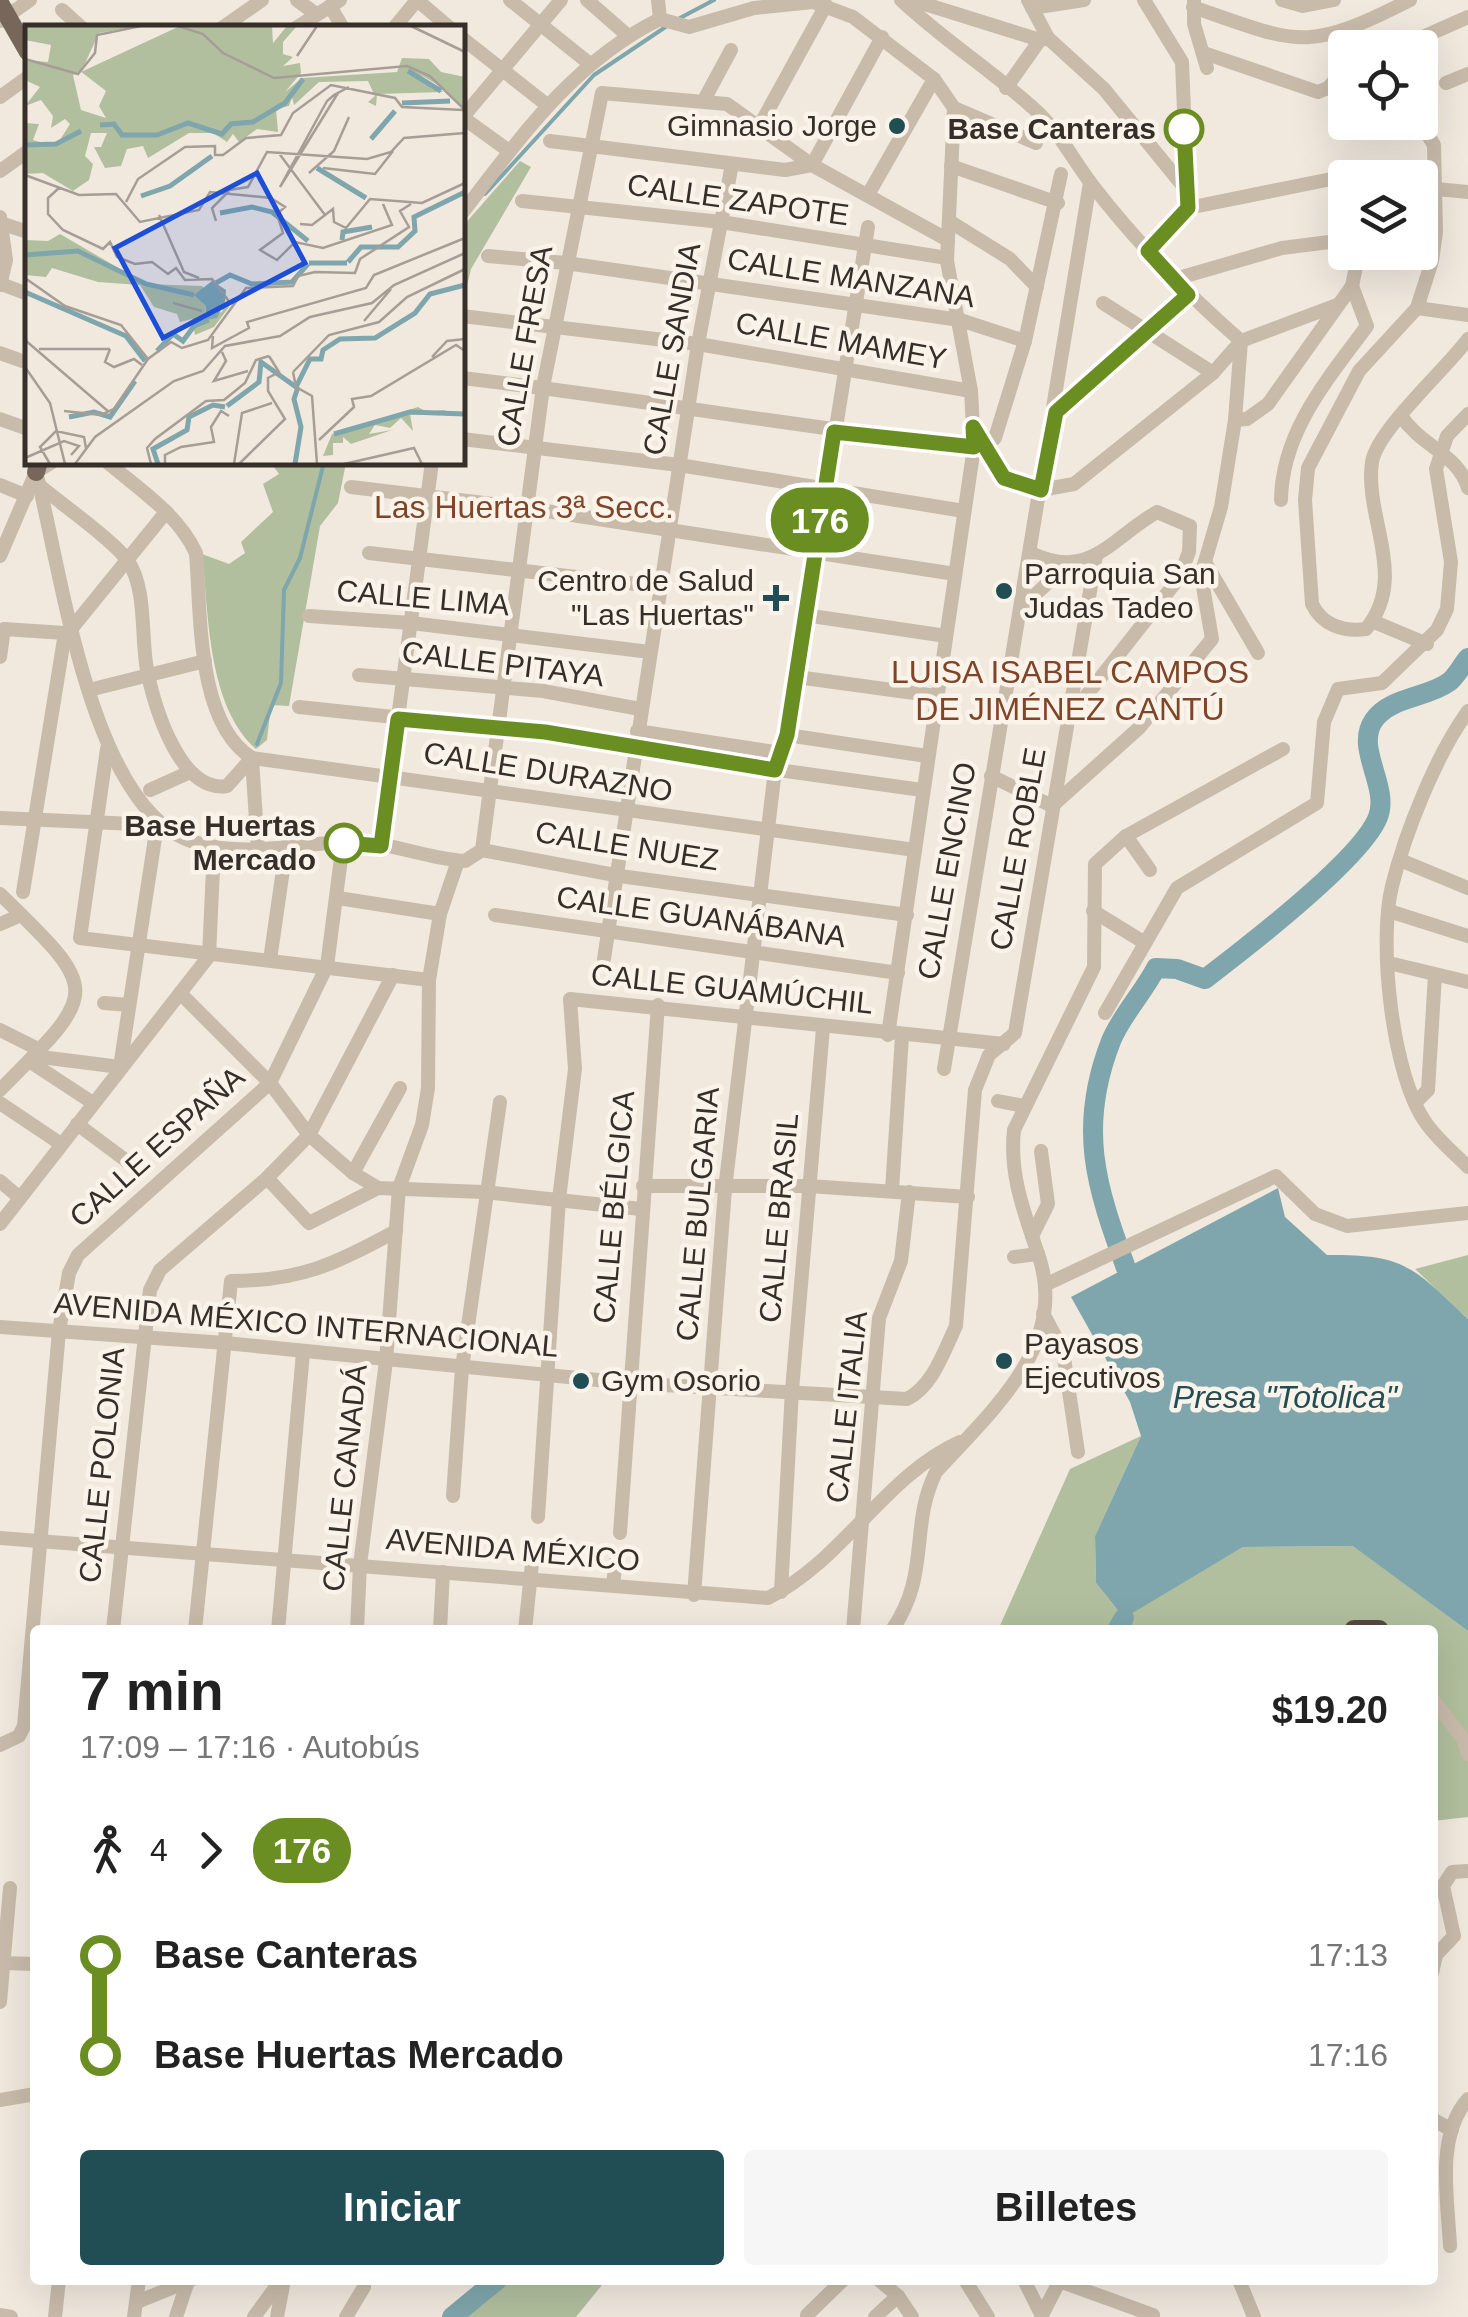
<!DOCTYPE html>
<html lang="es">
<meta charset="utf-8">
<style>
body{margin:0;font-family:Helvetica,sans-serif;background:#f6f6f6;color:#222;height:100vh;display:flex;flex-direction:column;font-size:38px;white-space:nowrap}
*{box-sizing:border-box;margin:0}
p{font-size:32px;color:#767676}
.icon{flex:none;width:55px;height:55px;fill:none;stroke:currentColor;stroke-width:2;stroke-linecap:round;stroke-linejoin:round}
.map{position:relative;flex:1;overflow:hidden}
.side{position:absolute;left:30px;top:1625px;width:1408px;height:660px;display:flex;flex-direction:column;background:#fff;border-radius:10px;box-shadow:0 10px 40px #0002}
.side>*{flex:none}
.badge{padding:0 20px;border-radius:32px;font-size:35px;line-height:65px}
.fabs{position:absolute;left:1328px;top:30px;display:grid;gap:20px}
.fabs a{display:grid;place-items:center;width:110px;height:110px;border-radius:10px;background:#fff;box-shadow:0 10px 40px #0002;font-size:50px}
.map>.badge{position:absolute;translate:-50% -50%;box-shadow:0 0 0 5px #fff}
.legs{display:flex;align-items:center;gap:15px;height:110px;padding:0 50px;font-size:32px}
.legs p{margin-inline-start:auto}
.summary{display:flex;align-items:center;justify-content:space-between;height:170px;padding:0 50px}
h1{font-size:55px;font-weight:700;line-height:75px}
.primary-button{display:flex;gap:20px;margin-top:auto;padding:20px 50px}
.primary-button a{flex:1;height:115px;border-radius:10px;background:#214d55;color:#fff;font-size:40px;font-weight:700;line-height:115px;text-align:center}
.primary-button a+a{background:#f6f6f6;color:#222}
ul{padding:0 50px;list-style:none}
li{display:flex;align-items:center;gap:35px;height:100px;font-size:38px}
li i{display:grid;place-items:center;width:15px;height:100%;margin:0 12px;background:currentColor}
li i::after{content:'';width:25px;height:25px;margin:-12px;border:8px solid;border-radius:50%;background:#fff}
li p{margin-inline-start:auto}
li:first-child i{background:linear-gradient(#0000 50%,currentColor 0)}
li:last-child i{background:linear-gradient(currentColor 50%,#0000 0)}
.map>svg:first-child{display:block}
.green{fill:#b1bf9e}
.water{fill:#7ea6ac}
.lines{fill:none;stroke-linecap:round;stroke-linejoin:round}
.stream{stroke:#7ea6ac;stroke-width:4}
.river{stroke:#7ea6ac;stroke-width:20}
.minor{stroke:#c8bbaa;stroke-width:14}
.major{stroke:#77675b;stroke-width:18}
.highway{stroke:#564941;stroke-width:20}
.line-1-casing{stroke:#fff;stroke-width:22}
.line-1{stroke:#6b8e23;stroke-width:15}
.poi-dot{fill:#214d55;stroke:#f9f3ea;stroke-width:4}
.stop-1-dot{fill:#fff;stroke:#6b8e23;stroke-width:5}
.labels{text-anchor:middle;stroke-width:9;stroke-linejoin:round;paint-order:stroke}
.poi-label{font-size:30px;fill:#362e29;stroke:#f9f3ea;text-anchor:start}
.stop-label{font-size:30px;font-weight:bold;fill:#362e29;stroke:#f9f3ea;text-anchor:end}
.street-label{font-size:30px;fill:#362e29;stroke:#f9f3ea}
.neighbourhood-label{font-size:32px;fill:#804528;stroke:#f9f3ea}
.water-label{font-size:32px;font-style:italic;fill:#214d55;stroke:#f9f3ea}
.inset-river{fill:none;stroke:#7ea6ac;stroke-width:5}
.inset-road{fill:none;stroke:#a69e96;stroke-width:2.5}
.view{fill:#1d4ed8;fill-opacity:0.15;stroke:#1d4ed8;stroke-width:5}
.inset-edge{fill:none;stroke:#362e29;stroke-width:5}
</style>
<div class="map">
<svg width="1468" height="2317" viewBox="0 0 1468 2317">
<rect width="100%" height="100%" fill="#f1e9de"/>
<g class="green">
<polygon points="520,161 531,167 471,269 463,302 463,226"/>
<path d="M271,463H346L338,503L320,526L289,706L271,705L267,740L256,749C207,705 209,614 202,554L229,564L245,553L241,542L273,512L263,484L279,474Z"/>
<polygon points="1468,1255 1468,1319 1415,1269"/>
<polygon points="1141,1436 1095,1536 1096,1583 1123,1617 1243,1547 1354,1546 1468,1631 1468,1817 1433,1821 1432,1630 998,1630 1070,1469"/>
<polygon points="497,2280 606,2280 576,2317 449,2317"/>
</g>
<path class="water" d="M1278,1188L1285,1217L1327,1255C1405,1254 1413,1267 1468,1319V1631L1353,1546L1243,1547L1124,1618L1096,1583L1095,1536L1141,1436L1130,1402L1071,1297Z"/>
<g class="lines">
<g class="stream">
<polyline points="680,18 714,0"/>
<polyline points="485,194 594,75 667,26"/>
<polyline points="257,744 281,683 284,590 300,558 324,462"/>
</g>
<g class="river">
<path d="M1126,1268C1096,1186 1077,1128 1111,1041C1121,1016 1143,993 1156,968L1177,969L1205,979C1243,950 1362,859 1378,817C1390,786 1354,748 1374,720C1390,697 1427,698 1449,682C1456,677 1462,665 1468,658"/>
<polyline points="1117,1630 1124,1618"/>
<polyline points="452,2317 497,2280"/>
</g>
<g class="minor">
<polyline points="297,0 316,14"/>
<polyline points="417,0 450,28"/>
<polyline points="510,0 590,64"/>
<polyline points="587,0 627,35"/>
<polyline points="658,0 660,19 689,27 754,8 813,2 853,17 934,79 954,108 947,261 971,391 974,447 888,1035"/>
<path d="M901,0C942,39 990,69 1032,107C1059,130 1072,159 1093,186C1137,243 1187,294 1241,341"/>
<polyline points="912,0 1040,40 1048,38"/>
<polyline points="1028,0 1048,38 1104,89 1184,187"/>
<polyline points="1144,0 1182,62 1188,208"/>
<polyline points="1282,0 1303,6 1334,0"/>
<polyline points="1194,1 1194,24 1207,68"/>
<polyline points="330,6 343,28"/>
<path d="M1193,7C1299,44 1306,53 1410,0"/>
<polyline points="1032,8 1084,0"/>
<polyline points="62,10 82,28"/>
<polyline points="0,21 30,0"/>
<polyline points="222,28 262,0"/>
<polyline points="296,28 340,0"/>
<polyline points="394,28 417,0"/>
<polyline points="462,38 547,105"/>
<polyline points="1398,48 1468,17"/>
<polyline points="1204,53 1318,92 1328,88 1345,69"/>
<polyline points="1446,83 1468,74"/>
<polyline points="1006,88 1040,40"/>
<polyline points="0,97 28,77"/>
<polyline points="704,100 731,50"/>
<polyline points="954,108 1036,143"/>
<polyline points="462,117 509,151"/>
<polyline points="462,118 561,0"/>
<path d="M1420,122L1434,145L1436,232L1432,261L1417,308L1359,371L1308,468L1305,500L1312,604C1322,625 1343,632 1366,629C1409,577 1364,518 1372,462C1377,430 1447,368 1468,339"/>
<polyline points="760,125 826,5"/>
<polyline points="550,141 785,170 812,165 882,37"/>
<polyline points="951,166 1058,203"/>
<polyline points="0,171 28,151"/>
<polyline points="1436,189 1468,192"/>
<polyline points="869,193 934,79"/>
<polyline points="522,201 721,222 947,258"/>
<path d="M462,213C520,138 574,61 660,19"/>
<polyline points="0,217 6,260 0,285"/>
<polyline points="949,221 1010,259 1037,287"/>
<polyline points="3,224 28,232"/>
<polyline points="1148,251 1188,208 1361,173 1361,178"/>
<polyline points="488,256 566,263 960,320 1025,341"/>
<polyline points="1175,279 1282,248 1345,240"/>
<polyline points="1,284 28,294"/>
<polyline points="1103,303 1213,373"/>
<polyline points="1417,308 1468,315"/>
<polyline points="462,316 698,344 971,391"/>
<polyline points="0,353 28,363"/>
<path d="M462,378C633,398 803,428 974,447"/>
<polyline points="1056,412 1188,295"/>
<path d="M1401,416C1422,447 1458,454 1468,488"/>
<polyline points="0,419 28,429"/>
<polyline points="1235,420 1247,419 1268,404 1352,286 1359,252"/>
<polyline points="976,432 1004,479 1041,490 1074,484 1213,373 1241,341 1337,305"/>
<polyline points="462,439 679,465 964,511"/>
<polyline points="984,446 995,438 1025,341 1061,174"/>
<path d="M107,462C139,489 178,514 196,553C201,612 196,723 252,758L915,850"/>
<path d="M36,472C61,567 90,811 194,842C251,860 304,840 360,842C395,844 430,859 465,861L482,850"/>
<polyline points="0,485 27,496"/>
<path d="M39,485C60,503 113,540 128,561C148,591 140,641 148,675C156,711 181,793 227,786L252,758"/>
<polyline points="351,487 527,508 955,574"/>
<path d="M1281,500C1282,431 1328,379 1367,326L1352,286"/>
<polyline points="369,553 662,587"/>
<path d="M1031,553C1090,581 1110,539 1157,512L1190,526L1189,552L1179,578L1071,715"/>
<polyline points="0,556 36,472 52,462"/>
<polyline points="1205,562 1258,653"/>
<polyline points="1023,606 1067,565"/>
<polyline points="805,615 946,636"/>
<polyline points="309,616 411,623 650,652"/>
<polyline points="1372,621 1427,644"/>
<polyline points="0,657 4,629 65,633 72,628 166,512"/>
<polyline points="359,675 543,691 640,709"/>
<polyline points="797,677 936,696"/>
<polyline points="89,690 205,661"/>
<polyline points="299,707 545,733 635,750 922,790"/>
<path d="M1468,711C1436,755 1405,833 1392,886C1378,942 1392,1076 1426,1123C1438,1140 1454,1153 1468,1167"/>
<polyline points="637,731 781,753"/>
<polyline points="787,735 927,756"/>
<polyline points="107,749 80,938 429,980"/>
<polyline points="252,759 258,850"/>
<polyline points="991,776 1052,806 1139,728 1212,639 1201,575 1221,507 1235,420 1241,341"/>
<polyline points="150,790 190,772"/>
<polyline points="0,818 157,825 120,1067 33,1056"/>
<polyline points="1126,836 1150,870"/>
<polyline points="381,846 432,462"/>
<polyline points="482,850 543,387 602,93 727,104 812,165 948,240"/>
<polyline points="482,850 620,876 907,915"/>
<polyline points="1400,860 1468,888"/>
<polyline points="23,892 65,633"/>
<path d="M0,894C101,992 100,990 0,1090"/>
<polyline points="338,898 440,914"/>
<polyline points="1093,911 1145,943"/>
<polyline points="1389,911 1468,936"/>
<polyline points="495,915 898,973"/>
<polyline points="0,924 21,915"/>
<polyline points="209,956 214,847"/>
<polyline points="604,959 698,344 732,164"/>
<polyline points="270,960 286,849"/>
<polyline points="1389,963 1468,982"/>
<polyline points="180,993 270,1083 309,1135 353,1173 378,1188 484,1192 641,1209"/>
<polyline points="104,1003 129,1005"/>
<polyline points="1105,1013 1177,888 1317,803 1324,722 1338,689 1382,683 1437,630 1447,609 1451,562 1436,469 1447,436 1468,414"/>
<polyline points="0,1030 40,1050"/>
<polyline points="29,1061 93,1103"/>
<polyline points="944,1069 1090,183"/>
<polyline points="998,1101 1024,1106"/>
<polyline points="0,1103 61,1144"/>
<polyline points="1415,1103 1428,1090 1435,975"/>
<polyline points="77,1124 128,1162"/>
<polyline points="353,1173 400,1088"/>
<polyline points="267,1178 309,1223 378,1188"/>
<polyline points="0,1181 20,1198"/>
<polyline points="643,1186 809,1186 968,1197"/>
<polyline points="892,1190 902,1036"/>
<polyline points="0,1224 209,956"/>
<polyline points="1032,1236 1048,1204 1041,1151"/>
<polyline points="1014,1257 1038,1254"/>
<polyline points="1047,1284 1276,1176 1315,1214 1347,1226 1468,1213"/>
<polyline points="1043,1313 1063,1351 1078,1452"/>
<path d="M0,1327L225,1343L628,1383L907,1399C933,1386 944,1351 956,1326L975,1090L989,1055L1015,1033L1096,556"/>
<polyline points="453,1496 462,1368 500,1102"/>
<polyline points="538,1517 559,1199 575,1069 570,999 1004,1044"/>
<polyline points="620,1533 658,1005"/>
<path d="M0,1538L768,1598C844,1560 884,1476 960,1442"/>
<polyline points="613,1584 616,1561"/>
<polyline points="781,1592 792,1390 823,1028"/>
<polyline points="694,1595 725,1189 775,770 787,735 868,227"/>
<polyline points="113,1630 150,1290 160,1270 267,1178 309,1135 393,975"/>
<path d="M195,1630L231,1281C300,1281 336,1264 396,1231"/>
<polyline points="278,1630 303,1353"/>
<polyline points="357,1630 360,1565 386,1361 399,1188 422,1125 428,1088 429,980 440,914 458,861"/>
<polyline points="440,1630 443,1572"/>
<polyline points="525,1630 533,1554"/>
<polyline points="853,1630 879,1318 901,1261 909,1192"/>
<path d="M892,1630C931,1574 909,1526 936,1472C989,1413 1069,1346 1039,1257C1025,1214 1009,1176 1014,1130L1094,967L1095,864L1126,836L1283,749"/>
<polyline points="1432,1698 1463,1739 1468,1754"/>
<polyline points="0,1745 19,1736 24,1726 59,1331 69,1273 78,1255 270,1083 327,966 343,843"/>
<polyline points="0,1963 35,1964"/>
<polyline points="1432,1973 1436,1955 1454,1936 1443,1886 1452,1872 1468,1871"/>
<polyline points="0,2002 10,1888"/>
<polyline points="0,2100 35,2094"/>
<polyline points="1432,2119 1452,2130"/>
<path d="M1450,2246C1448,2201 1435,2136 1468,2099"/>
<polyline points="879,2280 898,2296 912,2317"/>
<polyline points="965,2280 988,2317"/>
<polyline points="1024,2280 1042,2316"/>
<polyline points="1239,2280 1254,2317"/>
<polyline points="1059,2281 1153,2315"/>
<polyline points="137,2302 191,2280"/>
<polyline points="0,2315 11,2317"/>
<polyline points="807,2315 843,2280"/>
<polyline points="55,2317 59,2280"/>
<polyline points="134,2317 139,2280"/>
<polyline points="176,2317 188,2281"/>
<polyline points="254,2317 281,2280"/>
<polyline points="277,2317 284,2280"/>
<polyline points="346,2317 364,2287"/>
<polyline points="875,2317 898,2296"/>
<polyline points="1041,2317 1060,2280"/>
</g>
<g class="major">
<polyline points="0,3 28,52"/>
<polyline points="36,472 39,462"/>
</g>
<polyline class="highway" points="1354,1630 1379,1630"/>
</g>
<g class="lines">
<g class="line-1-casing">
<polyline id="line-1" points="344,843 381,846 398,719 545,732 775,770 787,735 834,432 974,447 973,427 1004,478 1041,490 1056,412 1188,295 1148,251 1188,208 1184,129"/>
</g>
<use href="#line-1" class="line-1"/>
</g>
<g class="poi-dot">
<circle cx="897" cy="126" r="10"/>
<circle cx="1004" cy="591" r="10"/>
<path d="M771 583h10v10h10v10h-10v10h-10v-10h-10v-10h10z"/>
<circle cx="1004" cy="1361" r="10"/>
<circle cx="581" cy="1381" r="10"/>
</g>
<g class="stop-1-dot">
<circle cx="1184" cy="129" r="18"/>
<circle cx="344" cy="843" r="18"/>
</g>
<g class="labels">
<g class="poi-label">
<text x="877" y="136" text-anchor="end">Gimnasio Jorge</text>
<text x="1024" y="584">Parroquia San<tspan x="1024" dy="34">Judas Tadeo</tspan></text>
<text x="754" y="591" text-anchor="end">Centro de Salud<tspan x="754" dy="34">"Las Huertas"</tspan></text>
<text x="1024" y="1354">Payasos<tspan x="1024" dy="34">Ejecutivos</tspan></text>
<text x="601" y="1391">Gym Osorio</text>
</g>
<g class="stop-label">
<text x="1156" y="139">Base Canteras</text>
<text x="316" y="836">Base Huertas<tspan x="316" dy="34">Mercado</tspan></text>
</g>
<g class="street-label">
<text transform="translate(738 200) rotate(8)" y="10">CALLE ZAPOTE</text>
<text transform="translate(851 278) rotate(9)" y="10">CALLE MANZANA</text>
<text transform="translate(841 341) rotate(10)" y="10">CALLE MAMEY</text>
<text transform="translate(525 346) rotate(-80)" y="10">CALLE FRESA</text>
<text transform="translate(672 349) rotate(-80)" y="10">CALLE SANDIA</text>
<text transform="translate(423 598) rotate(5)" y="10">CALLE LIMA</text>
<text transform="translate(503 664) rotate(7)" y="10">CALLE PITAYA</text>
<text transform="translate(548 772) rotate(9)" y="10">CALLE DURAZNO</text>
<text transform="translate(627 846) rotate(9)" y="10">CALLE NUEZ</text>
<text transform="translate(1018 849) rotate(-80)" y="10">CALLE ROBLE</text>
<text transform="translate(947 871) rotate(-80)" y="10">CALLE ENCINO</text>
<text transform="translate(701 917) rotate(8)" y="10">CALLE GUANÁBANA</text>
<text transform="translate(732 989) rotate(6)" y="10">CALLE GUAMÚCHIL</text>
<text transform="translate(157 1147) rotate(-42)" y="10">CALLE ESPAÑA</text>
<text transform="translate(614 1207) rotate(-85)" y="10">CALLE BÉLGICA</text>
<text transform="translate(698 1214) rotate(-85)" y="10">CALLE BULGARIA</text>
<text transform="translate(779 1218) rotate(-85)" y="10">CALLE BRASIL</text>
<text transform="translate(306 1325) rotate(5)" y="10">AVENIDA MÉXICO INTERNACIONAL</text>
<text transform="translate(847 1407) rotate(-84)" y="10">CALLE ITALIA</text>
<text transform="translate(102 1465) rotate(-84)" y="10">CALLE POLONIA</text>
<text transform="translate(345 1478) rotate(-84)" y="10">CALLE CANADÁ</text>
<text transform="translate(513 1550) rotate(5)" y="10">AVENIDA MÉXICO</text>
</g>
<g class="neighbourhood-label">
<text x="524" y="518">Las Huertas 3ª Secc.</text>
<text x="1070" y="683">LUISA ISABEL CAMPOS<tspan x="1070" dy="37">DE JIMÉNEZ CANTÚ</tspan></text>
</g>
<g class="water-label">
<text x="1285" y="1408">Presa "Totolica"</text>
</g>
</g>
<g transform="translate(25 25)">
<rect width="440" height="440" fill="#f1e9de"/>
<path d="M0,1H114L74,8L56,47L155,1H247L248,18L262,1H272L258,17V29L268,32L258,41L275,38L276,48L260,67L277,53L372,47L377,33L404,34L416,47L440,52V84L420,64L394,49L418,67L352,69L351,81L343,77L350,71L343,56L294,57L269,80L267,72L264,81L251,84L253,107L232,104L214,117L208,109L202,117L188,108H164L123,133L118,121L102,124L96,141L80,143L69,122H76L82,108H66L60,131L68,139L64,155L48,166L18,148L0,149V98L14,99L8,115L22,119L33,118L45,99L40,94L26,103L28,91L16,75L0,81L15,62L0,55V35L23,37L26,20L0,15ZM55,46L81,66L74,81L81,93L56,85L48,50ZM35,209L121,259L177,261L181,265L170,269L181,281L180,290L197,287L200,276L204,282L189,302L170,310L167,294L155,297L152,289L129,282L115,260L73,257L27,243L21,252L0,250V215L23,216ZM393,382L402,387L418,385L440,391L385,389L388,406L376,393L365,403L350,400L344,409L367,405L326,419L318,412V418H308V430L298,431L307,409Z" fill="#b1bf9e" fill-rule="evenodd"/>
<path d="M187,256L201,265L200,276L192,293L180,295L181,281L169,270Z" fill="#7ea6ac"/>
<path class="inset-river" d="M383,46L416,66M377,78L425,76M75,100L89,99L97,110H132L163,98L197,109L206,99L228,97L260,78L278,54M346,114L370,86M0,120L31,119L56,106M292,143L341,173M116,171L145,161L187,131M195,188L227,182L247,187L283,216M317,215L318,207L347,202M0,230L53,226L121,259L169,270M323,237L336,222H373L390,206L389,192L440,167M284,238H322M191,258L205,250L227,259L267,257L283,239M0,267L101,311L120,336M132,326L148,309L158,316L169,301L184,295M202,381L234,357L236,337L271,362L285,334H296L298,325L315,314L350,313L390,288L405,269L440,260M44,392L69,387L85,392L110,356M309,409L385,387L440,389M133,439L128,424L162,405L164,392L188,380L200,382M270,439L276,402L269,374L273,362"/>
<path class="inset-road" d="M153,1L178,9L198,28L249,53L382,41L405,51L440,85M386,1L440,27M272,31L292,1M0,34L53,49L70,28L72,10L116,1M313,68L255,162L302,76L309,70L324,62M253,127L300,190M298,143L350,149L368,126M284,148L309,126L324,92M0,150L54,170L91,169L115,197L174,185L185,167L246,173L260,182L252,189L258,208L235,225L252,235L270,217L298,223L367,200L358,179M35,162L23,173V189L38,205L78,224L85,217L92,232L110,239L127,237L143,249L151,243L160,255L187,254L206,279M204,165L223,162L242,127L342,134L366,127L379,113L440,108M101,177L113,154L160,122L190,121V130H198L221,113L256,110L268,88L306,60L370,73L377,82L438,85M134,190L159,247L174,253M191,196L187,183L204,166M275,199L287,200L308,184L309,197L321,203L345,174L397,178L440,158M0,253L40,281L96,300L123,334M148,278L177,286M339,296L366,264M188,311L187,323L224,303L222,297L341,263L349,250L440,213M0,315L84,387M14,324H85M85,324L80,337L89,342L109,334L117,340M197,327L201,336L189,356L223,346M407,332L422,316L440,314M0,342L25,378L40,439M268,347L304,310L354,297L382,272L440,244M268,347L271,362L287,371L292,439M39,386L76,390L89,384L123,334L146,317L157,323L183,315L221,263L268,261L273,251L290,247L330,248L335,234L384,202L375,186L386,179M294,415L329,382L327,374L346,371L431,320L440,326M0,433L39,416L54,421L46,430M25,439L15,422L31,406L59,412L61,423M50,439L70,412L149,356L178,346L200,321L255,311L285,292L347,278L369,260L440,228M126,439L122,423L130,414L181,376L199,375L220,358L231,335L244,331M140,439V430L156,422L189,417L186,402L196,386L204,391M209,439L217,388L247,378M214,439L260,394L243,366V353L254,347L244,331M319,439L389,423L397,439"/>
<path class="view" d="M232,148L280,238L138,313L90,223Z"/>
<rect width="440" height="440" class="inset-edge"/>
</g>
</svg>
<div class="fabs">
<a><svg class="icon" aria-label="locate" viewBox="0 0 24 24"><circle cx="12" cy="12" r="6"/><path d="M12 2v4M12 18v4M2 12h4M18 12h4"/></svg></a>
<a><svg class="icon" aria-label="layers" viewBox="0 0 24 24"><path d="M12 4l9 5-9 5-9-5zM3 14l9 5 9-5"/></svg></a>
</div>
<b class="badge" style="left:820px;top:520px;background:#6b8e23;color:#fff">176</b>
<section class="side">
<div class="summary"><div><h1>7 min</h1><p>17:09 – 17:16 · Autobús</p></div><b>$19.20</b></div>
<div class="legs"><svg class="icon" aria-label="walk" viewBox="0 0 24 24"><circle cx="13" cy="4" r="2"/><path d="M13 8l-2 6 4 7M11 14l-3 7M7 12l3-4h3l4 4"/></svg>4<svg class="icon" aria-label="forward" viewBox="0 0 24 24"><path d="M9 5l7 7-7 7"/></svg><b class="badge" style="background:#6b8e23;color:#fff">176</b></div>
<ul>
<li><i style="color:#6b8e23"></i><b>Base Canteras</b><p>17:13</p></li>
<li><i style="color:#6b8e23"></i><b>Base Huertas Mercado</b><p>17:16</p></li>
</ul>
<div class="primary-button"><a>Iniciar</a><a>Billetes</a></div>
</section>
</div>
